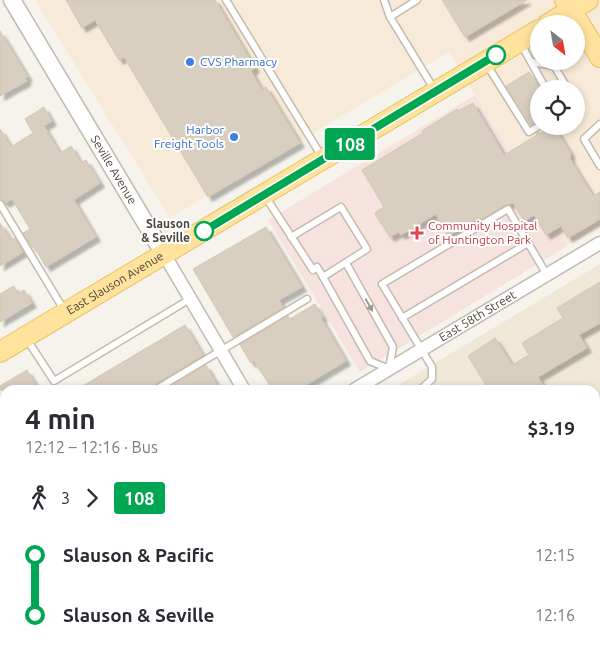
<!DOCTYPE html>
<meta charset="utf-8">
<style>
body{margin:0;font-family:Ubuntu,sans-serif;background:#f7f7f7;color:#2b2b33;height:100vh;display:flex;flex-direction:column;font-size:19px;white-space:nowrap}
*{box-sizing:border-box;margin:0}
p{font-size:16px;color:#7c7c81}
.icon{flex:none;width:28px;height:28px;fill:none;stroke:currentColor;stroke-width:2;stroke-linecap:round;stroke-linejoin:round}
.map{position:relative;flex:1;overflow:hidden}
.panel{position:absolute;left:0px;top:385px;width:600px;height:271px;display:flex;flex-direction:column;background:#fff;border-radius:15px 15px 0 0;box-shadow:0 2px 8px #0003}
.panel>*{flex:none}
.badge{padding:0 10px;border-radius:4px;font-size:18px;line-height:32px}
.needle{width:32px;rotate:149deg}
.tools{position:absolute;left:530px;top:15px;display:grid;gap:10px}
.tools a{display:grid;place-items:center;width:55px;height:55px;border-radius:50%;background:#fff;box-shadow:0 2px 8px #0003;font-size:25px}
.map>.badge{position:absolute;translate:-50% -50%;box-shadow:0 0 0 2px #fff}
.legs{display:flex;align-items:center;gap:8px;height:55px;padding:0 25px;font-size:16px}
.legs p{margin-inline-start:auto}
.head{display:flex;align-items:center;justify-content:space-between;height:85px;padding:0 25px}
h1{font-size:28px;font-weight:700;line-height:38px}
ul{padding:0 25px;list-style:none}
li{display:flex;align-items:center;gap:18px;height:60px;font-size:19px}
li i{display:grid;place-items:center;width:8px;height:100%;margin:0 6px;background:currentColor}
li i::after{content:'';width:12px;height:12px;margin:-6px;border:4px solid;border-radius:50%;background:#fff}
li p{margin-inline-start:auto}
li:first-child i{background:linear-gradient(#0000 50%,currentColor 0)}
li:last-child i{background:linear-gradient(currentColor 50%,#0000 0)}
.map>svg:first-child{display:block}
.commercial{fill:#f7ead8;fill-rule:evenodd}
.industrial{fill:#e6e2dd}
.education{fill:#efe8d6}
.medical{fill:#f6e3e0}
.building{fill:#d8cfc1;stroke:#d3c7b4;filter:url(#shadow)}
.lines{fill:none;stroke-linecap:round;stroke-linejoin:round}
.service-casing{stroke:#c2bbae;stroke-width:9}
.minor-casing{stroke:#c2bbae;stroke-width:15}
.tertiary-casing{stroke:#c2bbae;stroke-width:19}
.primary-casing{stroke:#e6c16a;stroke-width:22}
.service{stroke:#fff;stroke-width:6}
.minor{stroke:#fff;stroke-width:12}
.tertiary{stroke:#fff;stroke-width:16}
.primary{stroke:#ffe39c;stroke-width:20}
.oneway{fill:#9c9892}
.line-1-casing{stroke:#fff;stroke-width:11}
.line-1{stroke:#00a651;stroke-width:8}
.stop-1-dot{fill:#fff;stroke:#00a651;stroke-width:2.5}
.shop-dot{fill:#3f7fe0;stroke:#fff;stroke-width:2}
.health-dot{fill:#e0444e;stroke:#fff;stroke-width:2}
.labels{text-anchor:middle;stroke-width:4;stroke-linejoin:round;paint-order:stroke}
.shop-label{font-size:12px;fill:#366cbe;stroke:#fff;text-anchor:start}
.street-label{font-size:12px;fill:#4b4439;stroke:#fff}
.stop-label{font-size:12px;font-weight:bold;fill:#4b4439;stroke:#fff;text-anchor:end}
.health-label{font-size:12px;fill:#be3a42;stroke:#fff;text-anchor:start}
</style>
<div class="map">
<svg width="600" height="656" viewBox="0 0 600 656">
<defs>
<filter id="shadow"><feDropShadow dx="4.5" dy="4.5" stdDeviation="1" flood-color="#0004"/></filter>
</defs>
<rect width="100%" height="100%" fill="#f6f3ec"/>
<path class="commercial" d="M35,0H600V226L567,246L449,52L170,218ZM539,24H576V61H539ZM539,89H576V126H539Z"/>
<polygon class="industrial" points="595,606 600,614 600,656 510,656 518,651 595,651"/>
<g class="education">
<polygon points="600,264 600,460 595,463 595,390 390,390"/>
<polygon points="72,651 282,651 274,656 75,656"/>
</g>
<polygon class="medical" points="475,95 567,246 360,372 268,220"/>
<g class="building">
<polygon points="66,0 215,0 255,68 251,71 262,90 266,87 300,143 208,197 124,57 119,60 95,20 82,28"/>
<polygon points="442,0 527,0 465,37"/>
<polygon points="0,31 28,77 25,78 27,81 0,96"/>
<polygon points="529,72 539,86 539,121 531,125 506,86"/>
<polygon points="473,103 504,155 537,135 536,134 539,132 539,134 554,126 570,152 570,159 593,196 600,192 600,219 568,238 561,226 546,235 534,215 524,221 513,203 505,205 478,221 477,219 448,236 436,214 401,235 399,232 390,237 375,214 376,212 384,207 362,170 423,133 422,131 457,109 458,111"/>
<polygon points="44,107 52,121 44,126 60,153 71,146 81,163 86,160 100,183 74,200 96,237 46,267 34,246 32,247 23,233 30,229 12,199 5,203 0,199 0,129 11,147 33,133 25,119"/>
<polygon points="0,223 11,240 15,238 23,252 0,266"/>
<polygon points="266,227 302,287 279,300 283,308 233,337 193,269"/>
<polygon points="600,282 600,323 579,335 587,348 538,377 546,390 489,390 468,356 495,338 512,365 529,355 522,343 563,318 557,308"/>
<polygon points="14,286 18,294 24,290 32,303 0,322 0,294"/>
<polygon points="315,304 323,317 321,318 346,361 297,390 273,390 254,361 251,363 240,345 288,316 290,319"/>
<polygon points="185,325 203,355 152,386 150,390 76,390"/>
<polygon points="206,365 220,390 165,390"/>
<polygon points="27,370 39,390 0,390 0,386"/>
</g>
<g class="lines">
<g class="service-casing">
<g id="service">
<polyline points="226,0 322,157"/>
<polyline points="384,0 390,17"/>
<polyline points="417,0 390,17 434,89"/>
<polyline points="521,44 546,89"/>
<polyline points="532,62 554,66 568,89"/>
<polyline points="487,65 529,132 539,126"/>
<polyline points="600,124 584,139 600,166"/>
<path d="M265,196C281,221 297,245 313,270L317,267L323,277L367,249L341,207L291,237"/>
<polyline points="0,204 64,310"/>
<polyline points="323,277 370,361 389,369 393,347 346,263"/>
<polyline points="402,318 528,243"/>
<polyline points="26,338 54,381 190,299"/>
<polyline points="155,390 307,299"/>
<polyline points="420,390 432,379 432,367 382,284 508,209 547,275"/>
<polyline points="0,483 5,480"/>
<polyline points="595,605 600,602"/>
<polyline points="63,651 66,656"/>
<polyline points="94,651 97,656"/>
<polyline points="519,656 527,651"/>
</g>
</g>
<g class="minor-casing">
<g id="minor">
<polyline points="164,254 244,390"/>
<path id="s1" d="M354,390L600,243"/>
<polyline points="595,486 600,483"/>
<polyline points="0,601 5,598"/>
<polyline points="401,651 404,656"/>
<polyline points="310,656 318,651"/>
</g>
</g>
<g class="tertiary-casing">
<g id="tertiary">
<path id="s2" d="M12,0L164,254"/>
</g>
</g>
<g class="primary-casing">
<g id="primary">
<polyline points="565,0 600,57"/>
<polyline points="548,24 588,0"/>
<path id="s3" d="M0,352L539,30"/>
</g>
</g>
<use href="#service" class="service"/>
<use href="#minor" class="minor"/>
<use href="#tertiary" class="tertiary"/>
<use href="#primary" class="primary"/>
</g>
<defs><path id="oneway-solid" d="M-6-.8H1V-3.2L6.5 0L1 3.2V.8H-6Z" transform="scale(1.25)"/></defs>
<use class="oneway" href="#oneway-solid" transform="translate(369 305) rotate(61)"/>
<g class="lines">
<g class="line-1-casing">
<polyline id="line-1" points="204,231 496,55"/>
</g>
<use href="#line-1" class="line-1"/>
</g>
<g class="stop-1-dot">
<circle cx="496" cy="55" r="9"/>
<circle cx="204" cy="231" r="9"/>
</g>
<g class="shop-dot">
<circle cx="190" cy="62" r="5"/>
<circle cx="234" cy="137" r="5"/>
</g>
<path class="health-dot" d="M414.5 225.5h5v5h5v5h-5v5h-5v-5h-5v-5h5z"/>
<g class="labels">
<g class="shop-label">
<text x="200" y="66">CVS Pharmacy</text>
<text x="224" y="134" text-anchor="end">Harbor<tspan x="224" dy="14">Freight Tools</tspan></text>
</g>
<g class="street-label">
<text dy="4" stroke="none"><textPath href="#s2" startOffset="198">Seville Avenue</textPath></text>
<text dy="4" stroke="none"><textPath href="#s3" startOffset="134">East Slauson Avenue</textPath></text>
<text dy="4" stroke="none"><textPath href="#s1" startOffset="144">East 58th Street</textPath></text>
</g>
<g class="stop-label">
<text x="190" y="228">Slauson<tspan x="190" dy="14">&amp; Seville</tspan></text>
</g>
<g class="health-label">
<text x="428" y="230">Community Hospital<tspan x="428" dy="14">of Huntington Park</tspan></text>
</g>
</g>
</svg>
<div class="tools">
<a><svg class="needle" viewBox="-14 -14 28 28"><path d="M0-13l5 13h-10z" fill="#e53935"/><path d="M0 13l5-13h-10z" fill="#7c7c81"/></svg></a>
<a><svg class="icon" aria-label="locate" viewBox="0 0 24 24"><circle cx="12" cy="12" r="6"/><path d="M12 2v4M12 18v4M2 12h4M18 12h4"/></svg></a>
</div>
<b class="badge" style="left:350px;top:144px;background:#00a651;color:#fff">108</b>
<section class="panel">
<div class="head"><div><h1>4 min</h1><p>12:12 – 12:16 · Bus</p></div><b>$3.19</b></div>
<div class="legs"><svg class="icon" aria-label="walk" viewBox="0 0 24 24"><circle cx="13" cy="4" r="2"/><path d="M13 8l-2 6 4 7M11 14l-3 7M7 12l3-4h3l4 4"/></svg>3<svg class="icon" aria-label="forward" viewBox="0 0 24 24"><path d="M9 5l7 7-7 7"/></svg><b class="badge" style="background:#00a651;color:#fff">108</b></div>
<ul>
<li><i style="color:#00a651"></i><b>Slauson &amp; Pacific</b><p>12:15</p></li>
<li><i style="color:#00a651"></i><b>Slauson &amp; Seville</b><p>12:16</p></li>
</ul>
</section>
</div>
